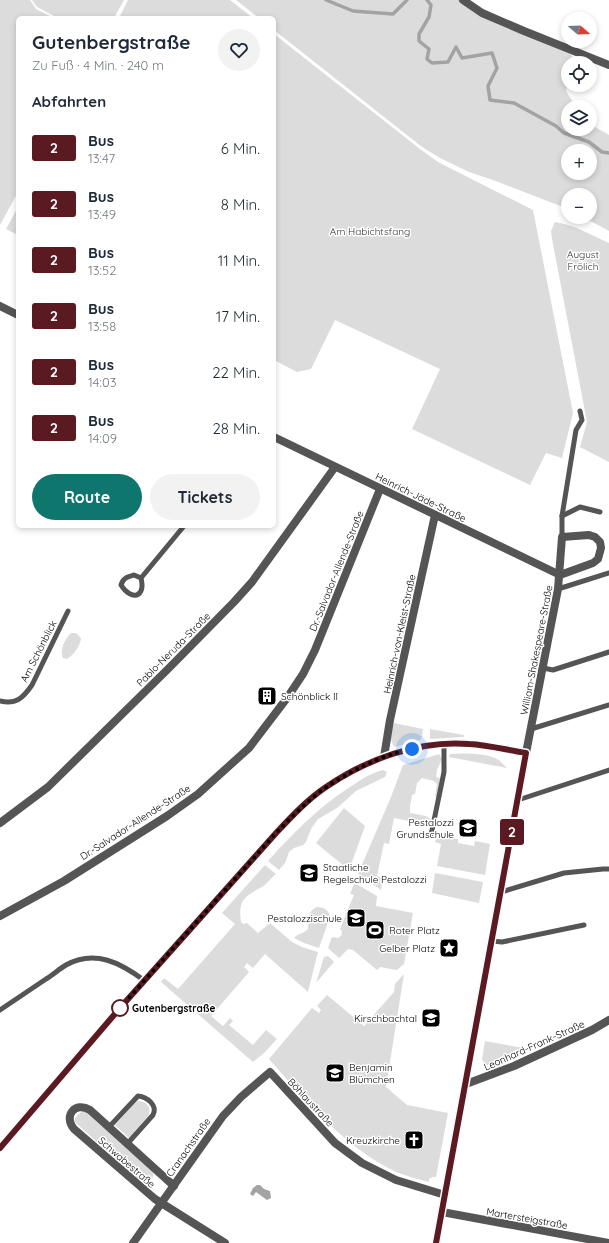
<!DOCTYPE html>
<html lang="de">
<meta charset="utf-8">
<style>
body{margin:0;font-family:Quicksand,sans-serif;background:#f2f2f3;color:#1f2937;height:100vh;display:flex;flex-direction:column;font-size:15px;white-space:nowrap}
*{box-sizing:border-box;margin:0}
p{font-size:13px;color:#747a83}
.icon{flex:none;width:22px;height:22px;fill:none;stroke:currentColor;stroke-width:2;stroke-linecap:round;stroke-linejoin:round}
.map{position:relative;flex:1;overflow:hidden}
.side{position:absolute;left:16px;top:16px;width:260px;height:512px;display:flex;flex-direction:column;background:#fff;border-radius:6px;box-shadow:0 2px 6px #0003}
.side>*{flex:none}
.badge{padding:0 8px;border-radius:3px;font-size:14px;line-height:26px}
.needle{width:26px;rotate:109deg}
.controls{position:absolute;left:561px;top:12px;display:grid;gap:8px}
.controls a{display:grid;place-items:center;width:36px;height:36px;border-radius:50%;background:#fff;box-shadow:0 2px 6px #0003;font-size:20px}
.you{position:absolute;width:20px;height:20px;margin:-10px;border:3px solid #fff;border-radius:50%;background:#1a73e8;box-shadow:0 0 0 6px #1a73e833}
.map>.badge{position:absolute;translate:-50% -50%;box-shadow:0 0 0 2px #fff}
h2{padding:0 16px;font-size:15px;line-height:36px}
.round{display:grid;place-items:center;flex:none;width:42px;height:42px;border-radius:21px;background:#f2f2f3}
.head{display:flex;align-items:center;justify-content:space-between;height:68px;padding:0 16px}
h1{font-size:19px;font-weight:700;line-height:30px}
.action{display:flex;gap:8px;margin-top:auto;padding:8px 16px}
.action a{flex:1;height:46px;border-radius:24px;background:#0f766e;color:#fff;font-size:16px;font-weight:700;line-height:46px;text-align:center}
.action a+a{background:#f2f2f3;color:#1f2937}
ul{padding:0;list-style:none}
li{display:flex;align-items:center;gap:12px;height:56px;padding:0 16px}
li div{flex:1}
li b{display:block;font-size:15px}
li em{font-style:normal}
li .badge{min-width:44px;font-weight:700;text-align:center}
.map>svg:first-child{display:block}
.green{fill:#dcdcdc;fill-rule:evenodd}
.water{fill:#a3a3a3}
.lines{fill:none;stroke-linecap:round;stroke-linejoin:round}
.stream{stroke:#a3a3a3;stroke-width:3.5}
.service{stroke:#555;stroke-width:5}
.minor{stroke:#555;stroke-width:8}
.line-casing{stroke:#fff;stroke-width:9}
.line{stroke:#5b1a21;stroke-width:6}
.walk{stroke:#000;stroke-width:4;stroke-dasharray:0 7.2}
.stop-dot{fill:#fff;stroke:#5b1a21;stroke-width:2}
.labels{text-anchor:middle;stroke-width:3;stroke-linejoin:round;paint-order:stroke}
.park-label{font-size:10px;fill:#333;stroke:#fff}
.street-label{font-size:10px;fill:#000;stroke:#fff}
.poi-label{font-size:10px;fill:#000;stroke:#fff;text-anchor:end}
.stop-label{font-size:10px;font-weight:bold;fill:#000;stroke:#fff;text-anchor:start}
</style>
<div class="map">
<svg width="609" height="1243" viewBox="0 0 609 1243">
<rect width="100%" height="100%" fill="#fff"/>
<g class="green">
<polygon points="0,0 30,0 36,9 54,18 18,18 18,192 0,225"/>
<polygon points="32,0 124,0 114,18 58,18 37,7"/>
<polygon points="128,0 230,0 253,18 119,18"/>
<path d="M236,0H467L572,55L571,63H568V78L566,91L576,107H568V129H590V124L609,135V231L583,217H590V195H568V209L493,180L469,172L440,158L422,147L274,30V18H259ZM568,151H590V173H568Z"/>
<polygon points="274,34 420,149 438,162 533,210 573,413 562,458 546,453 530,485 412,429 440,369 335,320 311,369 297,372 274,360"/>
<polygon points="18,207 18,235 6,229"/>
<path d="M555,222C575,225 591,235 609,243V462L580,447L587,422L552,239L551,231Z"/>
<path d="M71,633H76L81,638C80,647 74,654 67,659L63,658C59,650 65,639 71,633Z"/>
<path d="M394,723L423,729L422,737L420,740L395,747C388,739 392,732 394,723Z"/>
<polygon points="430,729 464,735 464,737 430,739"/>
<polygon points="439,754 442,759 437,770 436,777 440,778 437,796 435,797 437,784 434,781 422,778 417,783 415,794 412,795 410,807 410,813 426,816 430,819 430,825 394,818 389,844 384,843 377,876 383,878 381,890 358,874 391,797 403,765"/>
<path d="M450,754C464,753 482,753 495,758C500,760 503,764 507,768L449,757Z"/>
<path d="M383,770L387,772L385,777L356,791L337,808L318,819L311,829L306,842L303,845L294,848L289,852L285,863L279,870L268,861C293,833 319,807 350,787C362,779 369,774 383,770Z"/>
<polygon points="344,808 365,826 349,870 316,843"/>
<polygon points="436,832 444,833 444,836 458,839 458,843 474,846 475,841 490,844 485,875 437,866 441,844 435,842 437,835 435,834"/>
<path d="M265,865L276,874C271,878 267,884 262,887C244,897 238,900 241,922L243,924L247,923L258,933L270,923L292,942L302,947L318,952L308,992L265,954L253,968L247,963L244,967L249,972L211,1016L223,1026L230,1018L233,1021L229,1025L253,1045L266,1030L277,1039L263,1054L253,1062L161,982L164,978L178,989L235,924L222,913Z"/>
<polygon points="435,873 483,882 479,903 432,893"/>
<polygon points="354,884 358,885 377,896 376,906 413,913 404,964 397,970 380,967 377,970 353,950 348,949 339,958 328,948 332,937 338,938 341,936 342,931 340,929 354,895 350,894"/>
<path d="M317,907C324,907 329,910 330,917L319,948L304,943L294,938C298,933 304,934 308,929C309,920 307,911 317,907Z"/>
<polygon points="328,956 334,962 316,983 324,957"/>
<path d="M404,974L386,1087L407,1105L448,1113L436,1177H433L429,1179V1182C418,1179 406,1176 396,1172C344,1147 307,1102 269,1059L312,1008L319,1013L321,1010L317,1006L327,995L364,1026L394,992L395,984Z"/>
<polygon points="485,1041 523,1048 523,1052 491,1065 485,1065 482,1059"/>
<path d="M139,1101C147,1102 151,1107 149,1115L129,1138L115,1125L136,1102Z"/>
<path d="M84,1110L152,1170C156,1177 149,1186 141,1183L75,1122V1118L82,1111Z"/>
</g>
<polygon class="water" points="257,1185 260,1185 264,1189 270,1191 271,1198 267,1200 256,1192 253,1196 250,1194 253,1188"/>
<g class="lines">
<g class="stream">
<polyline points="326,0 353,11 393,14 407,0"/>
<polyline points="427,0 431,5 429,17 419,34 419,41 429,49 427,59 432,63 448,62 456,47 462,58 492,53 497,68 488,86 490,100 514,103 556,126 564,133 589,142 602,152 609,153"/>
</g>
<g class="service">
<polyline points="562,516 580,507 600,512"/>
<polyline points="562,537 562,516 576,430 582,420 580,411"/>
<path d="M134,575L141,578C146,598 131,601 121,585C123,578 127,577 134,575Z"/>
<polyline points="141,578 184,526"/>
<polyline points="558,589 609,573"/>
<polyline points="543,668 553,670 609,652"/>
<path d="M0,701C16,705 23,698 32,685L68,611"/>
<polyline points="531,729 609,705"/>
<polyline points="518,800 609,770"/>
<polyline points="431,835 444,772 444,744"/>
<polyline points="501,892 564,873 603,869 609,869"/>
<polyline points="492,941 502,942 584,925"/>
<path d="M0,1010C15,1000 31,989 46,979C53,975 59,969 66,965C95,949 121,963 145,981"/>
<path d="M109,1127L138,1096C147,1097 158,1105 153,1115L128,1143"/>
</g>
<g class="minor">
<polyline points="463,0 482,13 524,31 609,65"/>
<polyline points="0,306 18,315"/>
<polyline points="274,437 560,575"/>
<polyline points="384,757 390,720 435,515"/>
<polyline points="0,823 48,787 169,668 234,602 252,582 335,467"/>
<polyline points="0,916 64,881 167,816 198,794 249,748 287,698 303,674 315,650 380,489"/>
<polyline points="466,1084 514,1066 592,1030 609,1020"/>
<path d="M0,1148L120,1008L277,832C292,816 308,799 326,787C367,759 419,740 469,744C488,745 507,750 526,753"/>
<path d="M174,1186L90,1110C75,1101 63,1116 74,1129L155,1199L225,1243"/>
<polyline points="442,1212 609,1243"/>
<polyline points="133,1243 223,1116 241,1097 270,1072 335,1143 362,1163 396,1180 445,1195"/>
<polyline points="436,1243 526,753 558,589 562,537 589,535 595,537 600,542 601,548 598,559 593,563 560,575"/>
</g>
</g>
<g class="lines">
<g class="line-casing">
<path id="line" d="M0,1148L120,1008L277,832C292,816 308,799 326,787C367,759 419,740 469,744C488,745 507,750 526,753L436,1243"/>
</g>
<use href="#line" class="line"/>
<path class="walk" d="M120,1008L277,832C292,817 307,801 325,788C330,784 336,781 341,778C363,765 387,754 412,749"/>
</g>
<defs>
<g id="building-square" transform="scale(1)"><rect x="-9" y="-9" width="18" height="18" rx="4" fill="#000" stroke="#fff"/><path d="M-4-6H4V6H1V3H-1V6H-4ZM-2.5-4.3h1.7v1.8h-1.7ZM.8-4.3h1.7v1.8H.8ZM-2.5-1h1.7V.8h-1.7ZM.8-1h1.7V.8H.8Z" fill="#fff"/></g>
<g id="school-square" transform="scale(1)"><rect x="-9" y="-9" width="18" height="18" rx="4" fill="#000" stroke="#fff"/><path d="M0-5L7-2L0 1L-7-2ZM-4 1L0 2.5L4 1V4Q0 6-4 4Z" fill="#fff"/></g>
<g id="stadium-square" transform="scale(1)"><rect x="-9" y="-9" width="18" height="18" rx="4" fill="#000" stroke="#fff"/><path d="M0-5a6.5 5 0 1 0 0 10a6.5 5 0 1 0 0-10ZM-3.5-1.8h7v3.6h-7Z" fill="#fff"/></g>
<g id="sight-square" transform="scale(1)"><rect x="-9" y="-9" width="18" height="18" rx="4" fill="#000" stroke="#fff"/><path d="M0-6L1.8-2.2L6-1.7L2.9 1.2L3.7 5.4L0 3.3L-3.7 5.4L-2.9 1.2L-6-1.7L-1.8-2.2Z" fill="#fff"/></g>
<g id="church-square" transform="scale(1)"><rect x="-9" y="-9" width="18" height="18" rx="4" fill="#000" stroke="#fff"/><path d="M-1.2-6h2.4v3.5h3.3v2.4h-3.3V6h-2.4V-.1h-3.3v-2.4h3.3Z" fill="#fff"/></g>
</defs>
<g fill-rule="evenodd">
<use href="#building-square" x="267" y="696"/>
<use href="#school-square" x="468" y="828"/>
<use href="#school-square" x="309" y="873"/>
<use href="#school-square" x="356" y="918"/>
<use href="#stadium-square" x="375" y="930"/>
<use href="#sight-square" x="449" y="948"/>
<use href="#school-square" x="431" y="1018"/>
<use href="#school-square" x="335" y="1073"/>
<use href="#church-square" x="414" y="1140"/>
</g>
<circle class="stop-dot" cx="120" cy="1008" r="8"/>
<g class="labels">
<g class="park-label">
<text x="370" y="235">Am Habichtsfang</text>
<text x="583" y="258">August<tspan x="583" dy="12">Frölich</tspan></text>
</g>
<g class="street-label">
<text transform="translate(421 497) rotate(26)" y="4">Heinrich-Jäde-Straße</text>
<text transform="translate(336 571) rotate(-68)" y="4">Dr.-Salvador-Allende-Straße</text>
<text transform="translate(399 634) rotate(-78)" y="4">Heinrich-von-Kleist-Straße</text>
<text transform="translate(173 649) rotate(-45)" y="4">Pablo-Neruda-Straße</text>
<text transform="translate(536 650) rotate(-79)" y="4">William-Shakespeare-Straße</text>
<text transform="translate(38 651) rotate(-63)" y="4">Am Schönblick</text>
<text transform="translate(135 822) rotate(-33)" y="4">Dr.-Salvador-Allende-Straße</text>
<text transform="translate(534 1045) rotate(-24)" y="4">Leonhard-Frank-Straße</text>
<text transform="translate(311 1102) rotate(47)" y="4">Böhlaustraße</text>
<text transform="translate(188 1147) rotate(-55)" y="4">Cranachstraße</text>
<text transform="translate(127 1162) rotate(41)" y="4">Schwabestraße</text>
<text transform="translate(527 1218) rotate(10)" y="4">Martersteigstraße</text>
</g>
<g class="poi-label">
<text x="281" y="700" text-anchor="start">Schönblick II</text>
<text x="454" y="826">Pestalozzi<tspan x="454" dy="12">Grundschule</tspan></text>
<text x="323" y="871" text-anchor="start">Staatliche<tspan x="323" dy="12">Regelschule Pestalozzi</tspan></text>
<text x="342" y="922">Pestalozzischule</text>
<text x="389" y="934" text-anchor="start">Roter Platz</text>
<text x="435" y="952">Gelber Platz</text>
<text x="417" y="1022">Kirschbachtal</text>
<text x="349" y="1071" text-anchor="start">Benjamin<tspan x="349" dy="12">Blümchen</tspan></text>
<text x="400" y="1144">Kreuzkirche</text>
</g>
<g class="stop-label">
<text x="132" y="1012">Gutenbergstraße</text>
</g>
</g>
</svg>
<div class="controls">
<a><svg class="needle" viewBox="-14 -14 28 28"><path d="M0-13l5 13h-10z" fill="#e53935"/><path d="M0 13l5-13h-10z" fill="#747a83"/></svg></a>
<a><svg class="icon" aria-label="locate" viewBox="0 0 24 24"><circle cx="12" cy="12" r="6"/><path d="M12 2v4M12 18v4M2 12h4M18 12h4"/></svg></a>
<a><svg class="icon" aria-label="layers" viewBox="0 0 24 24"><path d="M12 4l9 5-9 5-9-5zM3 14l9 5 9-5"/></svg></a>
<a>+</a>
<a>−</a>
</div>
<div class="you" style="left:412px;top:749px"></div>
<b class="badge" style="left:512px;top:832px;background:#5b1a21;color:#fff">2</b>
<section class="side">
<div class="head"><div><h1>Gutenbergstraße</h1><p>Zu Fuß · 4 Min. · 240 m</p></div><a class="round"><svg class="icon" aria-label="heart" viewBox="0 0 24 24"><path d="M12 20l-8-8c-3-5 5-10 8-4 3-6 11-1 8 4z"/></svg></a></div>
<h2>Abfahrten</h2>
<ul>
<li><span class="badge" style="background:#5b1a21;color:#fff">2</span><div><b>Bus</b><p>13:47</p></div><em>6 Min.</em></li>
<li><span class="badge" style="background:#5b1a21;color:#fff">2</span><div><b>Bus</b><p>13:49</p></div><em>8 Min.</em></li>
<li><span class="badge" style="background:#5b1a21;color:#fff">2</span><div><b>Bus</b><p>13:52</p></div><em>11 Min.</em></li>
<li><span class="badge" style="background:#5b1a21;color:#fff">2</span><div><b>Bus</b><p>13:58</p></div><em>17 Min.</em></li>
<li><span class="badge" style="background:#5b1a21;color:#fff">2</span><div><b>Bus</b><p>14:03</p></div><em>22 Min.</em></li>
<li><span class="badge" style="background:#5b1a21;color:#fff">2</span><div><b>Bus</b><p>14:09</p></div><em>28 Min.</em></li>
</ul>
<div class="action"><a>Route</a><a>Tickets</a></div>
</section>
</div>
